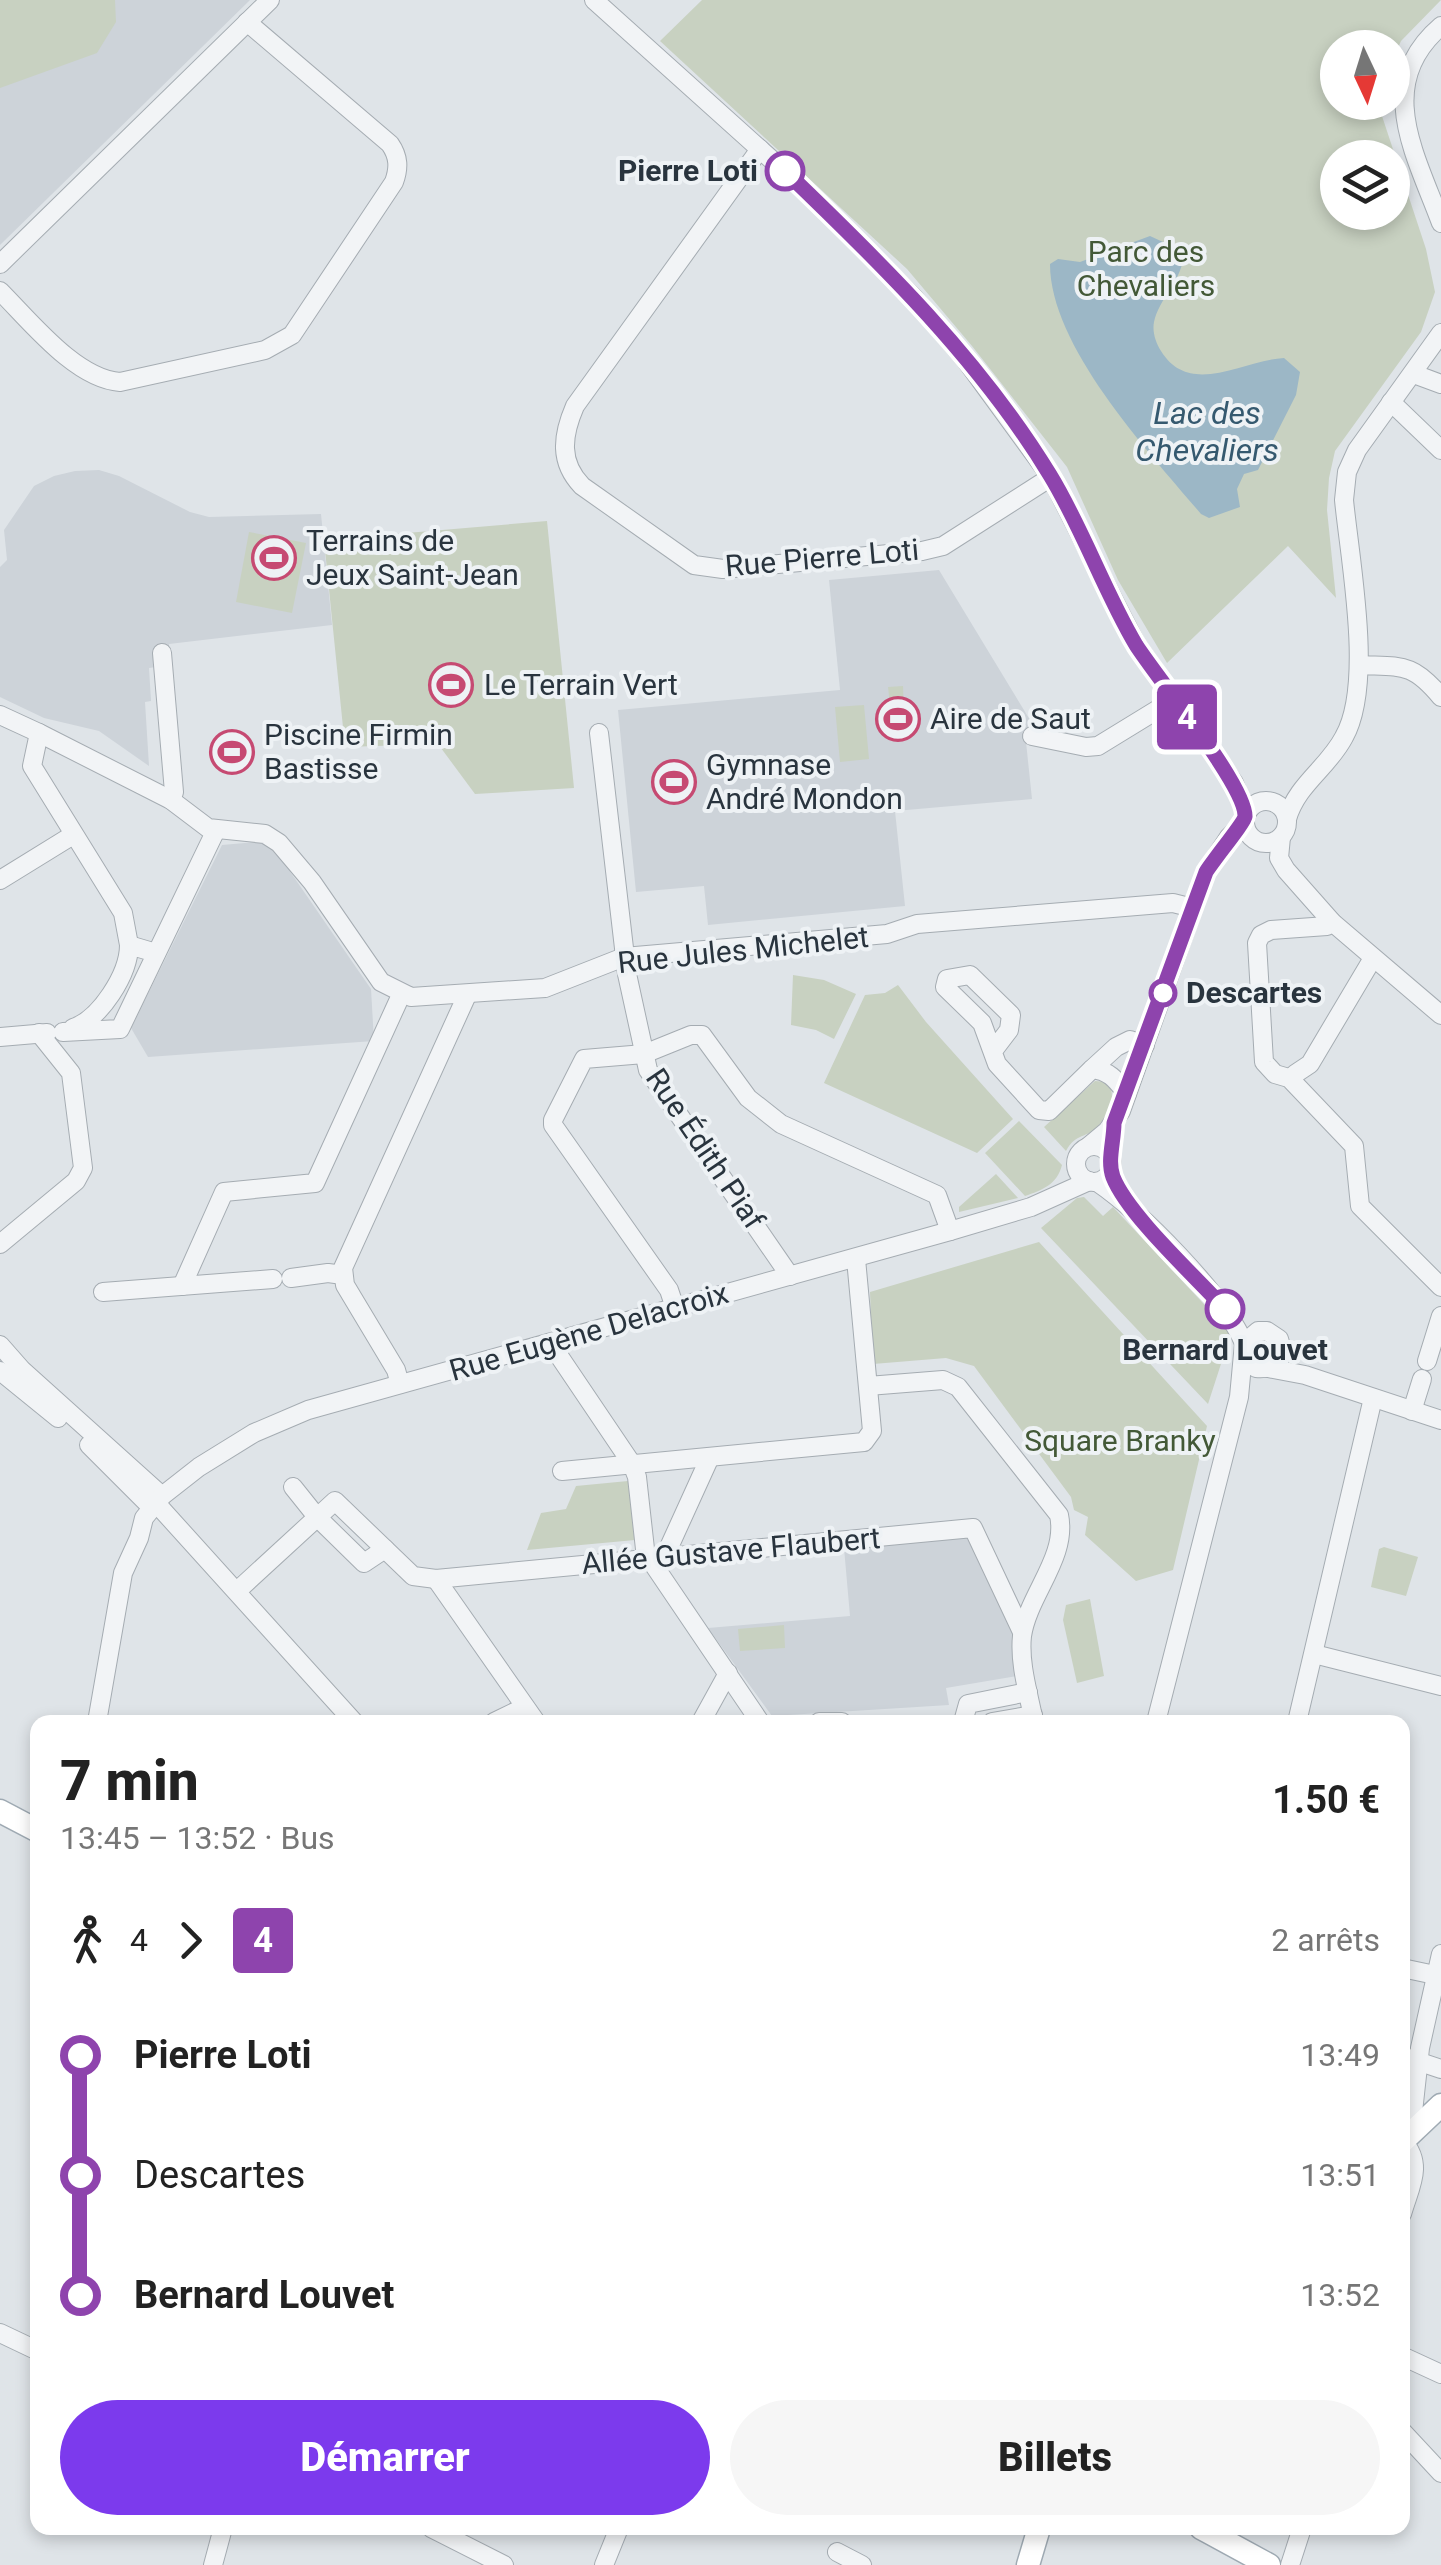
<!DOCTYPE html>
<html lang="fr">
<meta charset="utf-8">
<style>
body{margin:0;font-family:Roboto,sans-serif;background:#f6f6f6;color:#222;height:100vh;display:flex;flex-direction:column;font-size:38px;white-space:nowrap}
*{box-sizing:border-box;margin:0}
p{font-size:32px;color:#767676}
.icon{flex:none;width:55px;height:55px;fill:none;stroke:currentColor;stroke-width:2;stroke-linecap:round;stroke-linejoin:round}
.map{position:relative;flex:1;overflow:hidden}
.sheet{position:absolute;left:30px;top:1715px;width:1380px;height:820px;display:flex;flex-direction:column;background:#fff;border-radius:20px;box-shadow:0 5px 15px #0003}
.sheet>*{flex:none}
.badge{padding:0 20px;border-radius:8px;font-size:35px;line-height:65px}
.needle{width:65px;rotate:176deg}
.tools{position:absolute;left:1320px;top:30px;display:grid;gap:20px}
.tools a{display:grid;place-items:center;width:90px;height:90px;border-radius:50%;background:#fff;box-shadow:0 5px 15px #0003;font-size:50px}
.map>.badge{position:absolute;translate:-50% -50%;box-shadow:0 0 0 5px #fff}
.legs{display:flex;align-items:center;gap:15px;height:110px;padding:0 30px;font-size:32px}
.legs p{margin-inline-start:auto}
.overview{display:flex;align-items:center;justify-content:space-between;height:170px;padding:0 30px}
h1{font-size:55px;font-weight:800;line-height:75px}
.cta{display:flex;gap:20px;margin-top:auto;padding:20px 30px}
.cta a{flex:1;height:115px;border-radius:60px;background:#7c3aed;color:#fff;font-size:40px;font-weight:800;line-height:115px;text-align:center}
.cta a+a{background:#f6f6f6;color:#222}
ul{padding:0 30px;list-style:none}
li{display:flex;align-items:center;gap:35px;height:120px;font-size:38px}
li i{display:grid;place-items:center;width:15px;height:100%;margin:0 12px;background:currentColor}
li i::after{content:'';width:25px;height:25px;margin:-12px;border:8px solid;border-radius:50%;background:#fff}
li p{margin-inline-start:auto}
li:first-child i{background:linear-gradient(#0000 50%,currentColor 0)}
li:last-child i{background:linear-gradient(currentColor 50%,#0000 0)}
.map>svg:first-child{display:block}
.built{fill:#cdd3d9}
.green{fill:#c8d1c1;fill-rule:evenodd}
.water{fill:#9cb7c6}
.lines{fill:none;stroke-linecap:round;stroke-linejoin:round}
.minor-casing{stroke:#a5acb2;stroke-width:20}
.major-casing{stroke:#9faab3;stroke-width:25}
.minor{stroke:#f2f4f6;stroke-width:18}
.major{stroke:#fff;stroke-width:22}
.line-1-casing{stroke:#fff;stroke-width:22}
.line-1{stroke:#8e44ad;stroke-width:15}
.stop-1-dot{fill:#fff;stroke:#8e44ad;stroke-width:5}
.labels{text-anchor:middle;stroke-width:8;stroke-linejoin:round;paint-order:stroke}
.stop-label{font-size:30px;font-weight:bold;fill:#29343e;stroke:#eef2f5;text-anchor:end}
.park-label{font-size:30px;fill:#435937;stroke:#eef2f5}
.poi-label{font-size:30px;fill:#29343e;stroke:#eef2f5;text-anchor:start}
.street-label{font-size:30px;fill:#29343e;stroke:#eef2f5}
.water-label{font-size:32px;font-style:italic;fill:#35596f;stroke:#eef2f5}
</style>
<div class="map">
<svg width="1441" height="2565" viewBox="0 0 1441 2565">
<rect width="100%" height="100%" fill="#dfe4e8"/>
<g class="built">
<polygon points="0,0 250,0 0,245"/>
<polygon points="99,470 119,476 190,512 209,517 321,514 332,625 169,644 170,665 149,668 151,701 145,702 149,766 99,731 44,718 0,697 0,567 7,560 4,530 34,486 54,476 75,471"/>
<polygon points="939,570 1030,720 1026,742 1032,799 895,811 905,906 708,925 704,886 636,892 618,710 840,690 829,580"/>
<polygon points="269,841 371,989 374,1041 148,1057 131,1028 222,845"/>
<polygon points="969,1536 1018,1639 1017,1676 946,1688 949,1705 772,1716 708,1628 850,1616 844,1548"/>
</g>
<g class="green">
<polygon points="0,0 115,0 116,22 97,53 0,88"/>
<path d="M702,0H1441L1401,41L1393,59L1392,48H1338V102L1383,103L1382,116L1426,249L1435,292L1421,332L1335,451L1329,478L1327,510L1336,598L1288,546L1167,663L1118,580L1067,467L972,346L907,269L660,41ZM1338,158H1392V212H1338Z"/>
<polygon points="547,521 574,788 475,794 438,744 345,747 324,540"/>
<polygon points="249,532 306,543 292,613 236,602"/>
<polygon points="903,686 905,737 894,738 888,687"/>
<polygon points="864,705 869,759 840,762 835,707"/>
<polygon points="793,975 824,980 856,994 834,1039 816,1030 791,1025"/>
<polygon points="898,985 926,1022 1013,1119 977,1153 824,1083 865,995 885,993"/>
<path d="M1095,1081L1107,1082C1118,1096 1109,1114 1098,1126C1087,1139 1076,1132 1066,1151L1044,1127Z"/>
<path d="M1019,1121L1062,1165C1057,1185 1042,1190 1025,1196L985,1153Z"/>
<polygon points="996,1174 1018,1198 959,1212 959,1207"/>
<polygon points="1084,1197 1103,1216 1113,1207 1231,1333 1208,1404 1041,1228 1077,1198"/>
<polygon points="1039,1242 1207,1426 1173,1570 1136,1581 1085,1535 1088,1517 1074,1510 1071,1497 974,1366 946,1358 873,1364 870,1292"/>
<polygon points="628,1481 635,1540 527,1550 541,1513 566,1509 576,1486"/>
<polygon points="1384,1547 1418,1557 1406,1596 1371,1587 1379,1549"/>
<polygon points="1090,1599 1104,1676 1077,1683 1063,1620 1066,1605"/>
<polygon points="784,1625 785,1648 740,1651 738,1629"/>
</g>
<path class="water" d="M1150,236L1176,248L1183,258C1181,281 1159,299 1154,322C1152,332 1156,343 1161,351C1190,398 1243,360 1284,358L1300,372L1296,395L1258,470L1244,474L1237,489L1240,507L1209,518L1201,514C1150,453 1050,347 1050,264L1058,259L1080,262Z"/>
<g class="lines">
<g class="minor-casing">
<g id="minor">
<polyline points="594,0 812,196 913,297 965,359 1051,477 1136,644 1234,783 1246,814"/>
<path d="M1441,26C1373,84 1416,155 1441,223"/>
<path d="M760,149L575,406C562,436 559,462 582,486L694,565L723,569L922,551L943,546L1051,477"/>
<polyline points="0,264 270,0"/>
<path d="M0,291C31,322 76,379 120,382L265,350L292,335L394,182C399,168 399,157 390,144L247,22"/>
<polyline points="1414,374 1441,384"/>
<polyline points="1391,402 1441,450"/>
<polyline points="162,653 174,792 171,800"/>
<path d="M1359,665C1402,667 1412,662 1441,697"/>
<polyline points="0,715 39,733 32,766 123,913 129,945"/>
<polyline points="39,733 171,800 208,828 265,834 279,843 312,882 381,982 411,997 545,988 624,957 887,934 917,924 1173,903 1193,908"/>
<polyline points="599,733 627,974 648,1070 790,1276"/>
<polyline points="1032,736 1086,747 1098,746 1160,708 1172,697"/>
<circle cx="1266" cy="822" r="21"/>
<path d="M1287,819C1297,784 1328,768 1344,737C1374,684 1350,562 1344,500L1347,472L1357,450L1441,333"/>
<polyline points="1281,837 1279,858 1286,870 1332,922 1441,1015"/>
<polyline points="0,880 73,835"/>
<polyline points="1373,958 1310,1064 1295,1074 1292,1081 1354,1146 1360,1206 1441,1287"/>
<path d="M73,1028C100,1019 129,974 129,945L156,953"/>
<polyline points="63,1032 120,1029 215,832"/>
<polyline points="0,1037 47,1033"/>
<path d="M993,1051L1009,1030L1011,1015L970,975L947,979L945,987L982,1023L997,1064L1039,1110L1049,1111L1092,1069C1110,1071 1116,1080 1127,1094"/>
<polyline points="1092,1069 1116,1047 1130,1040 1145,1045"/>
<polyline points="1292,1079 1275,1074 1264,1062 1257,943 1261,935 1271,930 1327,926 1332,922"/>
<circle cx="1094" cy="1164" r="18"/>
<polyline points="1089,1146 1107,1131 1121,1111 1206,872 1229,837 1244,823"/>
<path d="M1097,1182C1141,1212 1223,1295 1244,1343"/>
<polyline points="0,1244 76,1181 83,1168 71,1073 39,1033"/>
<polyline points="291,1278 328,1273 343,1275"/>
<polyline points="182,1286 224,1192 315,1183 401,995"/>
<polyline points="103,1292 273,1279"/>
<polyline points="675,1308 669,1290 553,1125 553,1120 584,1059 644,1054 691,1035 702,1035 748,1098 781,1124 937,1195 950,1231"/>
<polyline points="551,1344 632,1464 637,1477 646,1558"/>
<polyline points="0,1345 22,1370 162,1496"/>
<polyline points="1427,1361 1441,1316"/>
<polyline points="1268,1368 1305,1375 1441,1420"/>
<polyline points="0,1371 58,1418"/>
<polyline points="400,1384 396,1370 345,1285 343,1268 467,995"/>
<path d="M868,1386L943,1380L958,1387L1059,1515C1068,1557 1028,1595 1022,1636C1019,1664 1029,1695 1034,1722"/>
<polyline points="1412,1411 1422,1379"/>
<polyline points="89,1445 152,1508"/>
<polyline points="562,1471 864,1442 872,1431 856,1259"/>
<polyline points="293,1487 317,1517 364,1563 385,1549"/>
<polyline points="156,1503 354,1722"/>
<polyline points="665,1556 710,1457"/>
<polyline points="649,1558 760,1722"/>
<polyline points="436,1579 536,1722"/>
<polyline points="237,1591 335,1501 413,1576 436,1579 973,1528 1022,1632"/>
<polyline points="1314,1654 1441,1686"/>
<polyline points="97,1722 123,1573 139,1538 144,1518 162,1496 199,1467 254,1433 308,1410 950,1231 1031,1207 1089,1181"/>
<polyline points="494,1722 525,1707"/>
<polyline points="701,1722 728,1673"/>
<polyline points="819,1722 842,1722"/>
<polyline points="963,1722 968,1704 1028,1692"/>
<polyline points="992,1722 1033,1715"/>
<path d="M1156,1722L1239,1397L1244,1343L1258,1331H1267L1279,1339C1286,1357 1275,1370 1256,1368L1244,1357"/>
<polyline points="1297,1722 1373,1398"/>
<polyline points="1402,1968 1435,1975"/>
<polyline points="1402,2056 1441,2069"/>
<polyline points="1413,2112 1420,2048 1441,1954"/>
<path d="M1402,2214C1410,2186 1424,2165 1403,2141"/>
<polyline points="0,2333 38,2351"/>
<polyline points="1402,2356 1441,2374"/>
<polyline points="1402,2431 1441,2473"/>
<polyline points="431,2528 504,2565"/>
<polyline points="837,2552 862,2565"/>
<polyline points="213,2565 223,2528"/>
<polyline points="604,2565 619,2528"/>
<polyline points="1290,2565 1302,2528"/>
</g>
</g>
<g class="major-casing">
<g id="major">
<polyline points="0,1811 38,1831"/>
<polyline points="1402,2142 1441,2105"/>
<polyline points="1201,2528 1269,2565"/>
<polyline points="1028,2565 1039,2528"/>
</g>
</g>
<use href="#minor" class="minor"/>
<use href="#major" class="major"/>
</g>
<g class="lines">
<g class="line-1-casing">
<path id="line-1" d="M785,171C882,264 980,360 1050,475C1083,529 1104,591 1136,645C1157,678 1247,787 1245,817C1245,821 1212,862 1206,872L1114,1123C1114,1141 1107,1161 1113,1177C1128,1215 1195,1276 1225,1309"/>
</g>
<use href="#line-1" class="line-1"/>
</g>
<defs>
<g id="stadium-ring" transform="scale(2.25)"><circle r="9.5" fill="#eef2f5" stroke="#c64a72" stroke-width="1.5"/><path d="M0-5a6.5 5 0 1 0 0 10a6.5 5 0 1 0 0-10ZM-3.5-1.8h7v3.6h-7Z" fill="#c64a72"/></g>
</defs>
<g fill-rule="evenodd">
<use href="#stadium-ring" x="274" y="558"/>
<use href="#stadium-ring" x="451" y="685"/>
<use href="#stadium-ring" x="898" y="719"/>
<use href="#stadium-ring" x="232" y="752"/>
<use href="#stadium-ring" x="674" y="782"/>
</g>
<g class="stop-1-dot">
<circle cx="785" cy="171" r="18"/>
<circle cx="1163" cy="993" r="12"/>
<circle cx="1225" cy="1309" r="18"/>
</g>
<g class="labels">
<g class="stop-label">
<text x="758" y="181">Pierre Loti</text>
<text x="1186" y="1003" text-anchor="start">Descartes</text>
<text x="1225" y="1360" text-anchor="middle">Bernard Louvet</text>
</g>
<g class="park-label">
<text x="1146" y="262">Parc des<tspan x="1146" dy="34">Chevaliers</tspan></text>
<text x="1120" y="1451">Square Branky</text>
</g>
<g class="poi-label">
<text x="306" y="551">Terrains de<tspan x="306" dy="34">Jeux Saint-Jean</tspan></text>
<text x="484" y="695">Le Terrain Vert</text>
<text x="930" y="729">Aire de Saut</text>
<text x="264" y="745">Piscine Firmin<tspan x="264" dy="34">Bastisse</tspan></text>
<text x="706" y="775">Gymnase<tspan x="706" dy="34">André Mondon</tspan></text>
</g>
<g class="street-label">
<text transform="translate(822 558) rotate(-5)" y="10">Rue Pierre Loti</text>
<text transform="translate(743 950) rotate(-6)" y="10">Rue Jules Michelet</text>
<text transform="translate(705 1149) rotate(56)" y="10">Rue Édith Piaf</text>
<text transform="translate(589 1332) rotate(-16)" y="10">Rue Eugène Delacroix</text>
<text transform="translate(731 1551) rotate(-5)" y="10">Allée Gustave Flaubert</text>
</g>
<g class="water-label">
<text x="1207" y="424">Lac des<tspan x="1207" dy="37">Chevaliers</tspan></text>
</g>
</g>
</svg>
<div class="tools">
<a><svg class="needle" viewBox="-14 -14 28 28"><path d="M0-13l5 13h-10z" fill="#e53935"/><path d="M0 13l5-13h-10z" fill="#767676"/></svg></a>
<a><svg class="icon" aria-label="layers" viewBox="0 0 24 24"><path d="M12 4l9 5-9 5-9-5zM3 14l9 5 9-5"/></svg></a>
</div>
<b class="badge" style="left:1187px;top:717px;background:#8e44ad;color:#fff">4</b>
<section class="sheet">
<div class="overview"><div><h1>7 min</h1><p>13:45 – 13:52 · Bus</p></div><b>1.50 €</b></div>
<div class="legs"><svg class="icon" aria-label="walk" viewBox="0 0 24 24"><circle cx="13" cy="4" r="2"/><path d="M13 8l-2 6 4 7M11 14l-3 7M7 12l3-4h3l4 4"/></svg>4<svg class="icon" aria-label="forward" viewBox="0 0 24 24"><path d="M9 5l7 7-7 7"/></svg><b class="badge" style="background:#8e44ad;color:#fff">4</b><p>2 arrêts</p></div>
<ul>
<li><i style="color:#8e44ad"></i><b>Pierre Loti</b><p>13:49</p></li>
<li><i style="color:#8e44ad"></i><span>Descartes</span><p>13:51</p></li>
<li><i style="color:#8e44ad"></i><b>Bernard Louvet</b><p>13:52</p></li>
</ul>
<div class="cta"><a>Démarrer</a><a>Billets</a></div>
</section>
</div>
